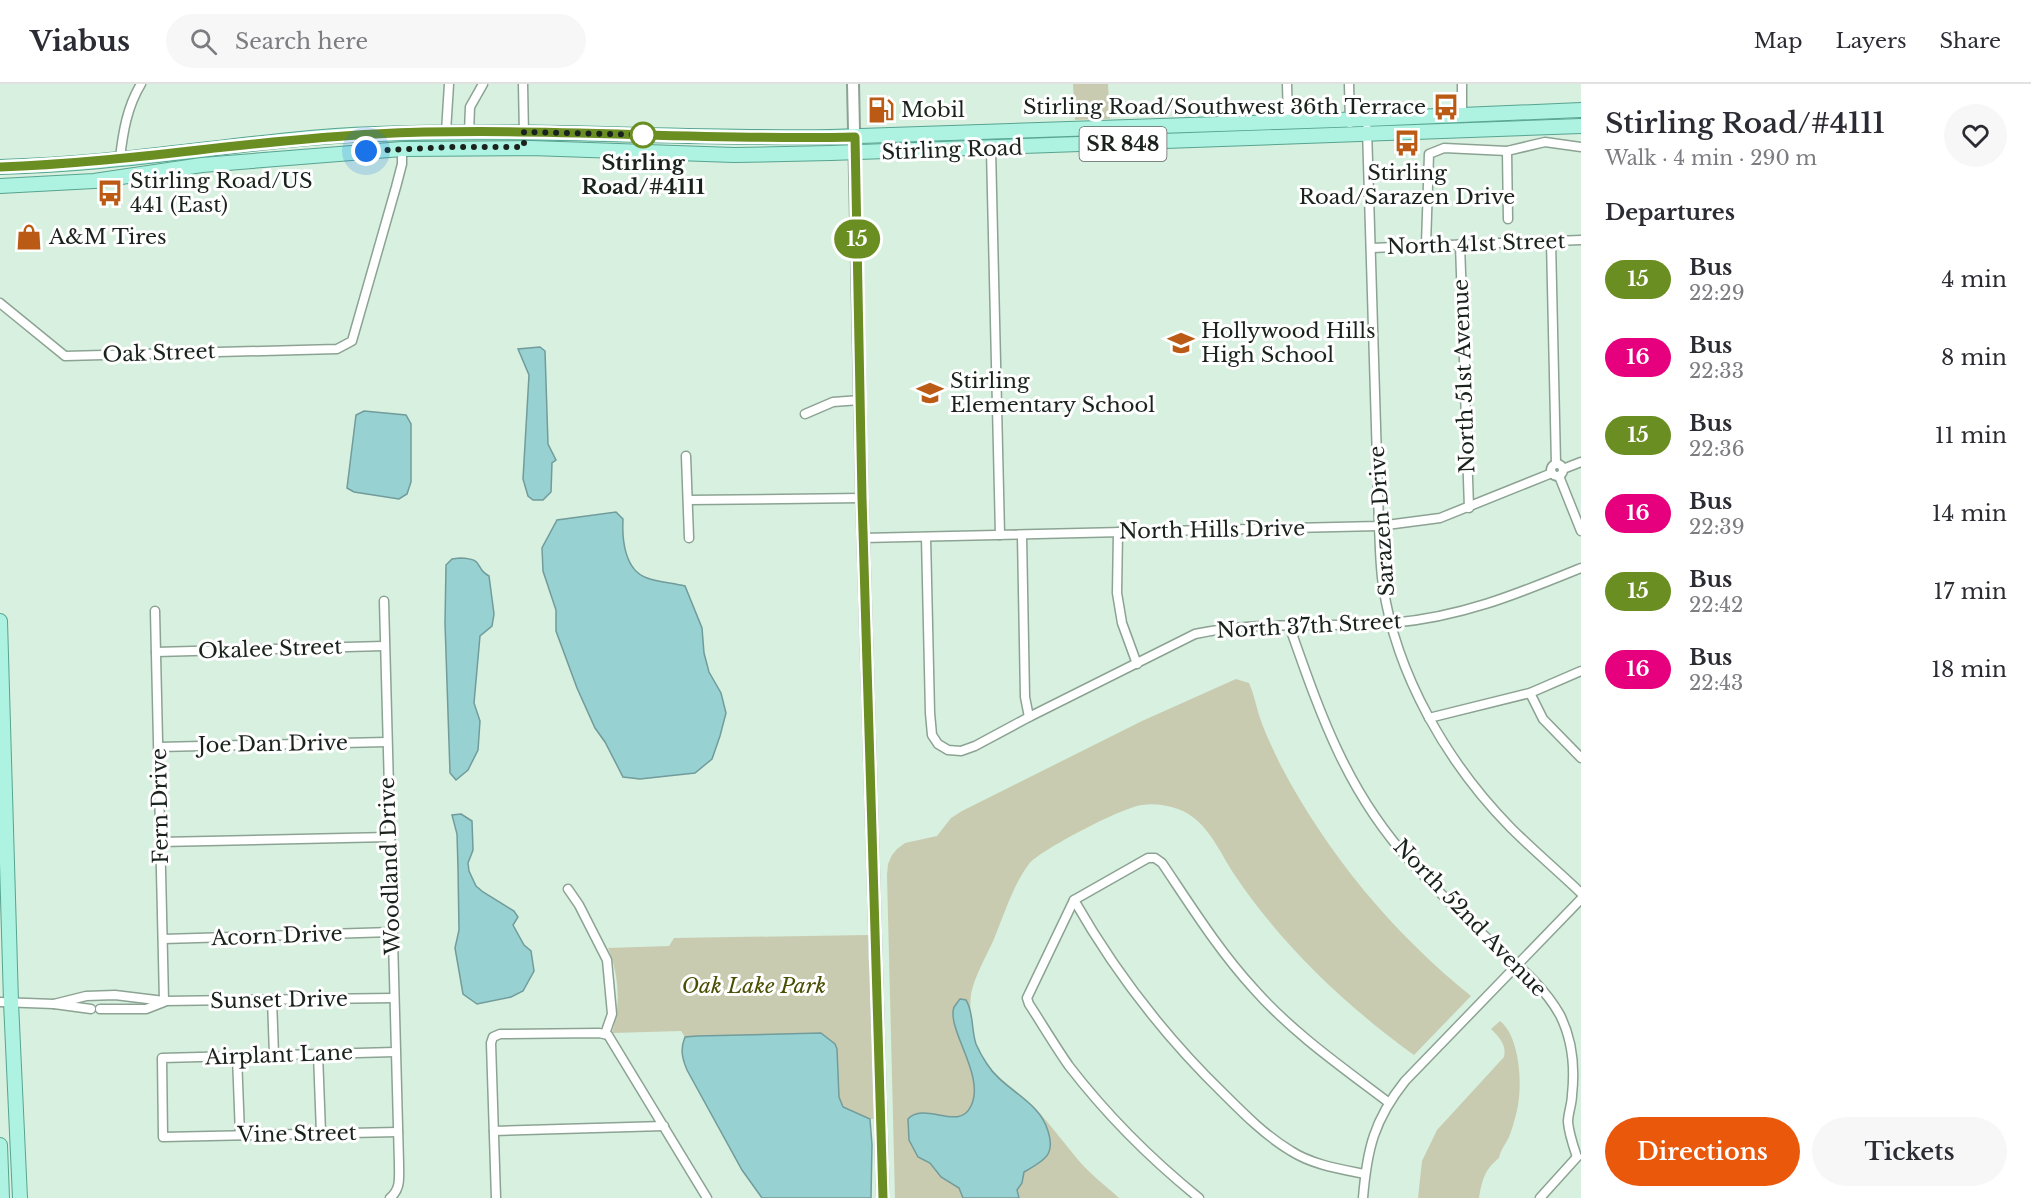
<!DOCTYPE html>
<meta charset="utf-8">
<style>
body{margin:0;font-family:"Libre Baskerville",serif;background:#f7f7f7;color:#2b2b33;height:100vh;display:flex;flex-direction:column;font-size:22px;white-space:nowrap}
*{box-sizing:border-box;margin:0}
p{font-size:20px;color:#7c7c81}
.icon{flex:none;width:33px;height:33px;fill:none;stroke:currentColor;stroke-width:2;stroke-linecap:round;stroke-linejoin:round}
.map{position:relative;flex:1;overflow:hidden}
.drawer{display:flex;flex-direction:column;background:#fff;width:450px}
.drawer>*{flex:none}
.badge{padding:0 12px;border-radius:20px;font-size:21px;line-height:39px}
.you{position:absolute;width:30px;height:30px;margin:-15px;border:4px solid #fff;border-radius:50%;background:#1a73e8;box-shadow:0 0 0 9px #1a73e833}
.map>.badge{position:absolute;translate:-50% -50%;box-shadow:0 0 0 3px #fff}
h2{padding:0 24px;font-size:22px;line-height:54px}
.round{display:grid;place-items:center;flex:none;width:63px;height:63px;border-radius:32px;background:#f7f7f7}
.headline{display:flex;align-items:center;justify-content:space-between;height:102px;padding:0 24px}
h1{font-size:28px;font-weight:600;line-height:45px}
.primary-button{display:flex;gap:12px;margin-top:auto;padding:12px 24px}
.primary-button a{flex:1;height:69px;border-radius:36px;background:#ea580c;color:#fff;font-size:24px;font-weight:600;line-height:69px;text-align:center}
.primary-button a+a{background:#f7f7f7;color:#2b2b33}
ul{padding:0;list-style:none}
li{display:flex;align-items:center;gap:18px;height:78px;padding:0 24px}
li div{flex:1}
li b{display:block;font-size:22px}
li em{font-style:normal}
li .badge{min-width:66px;font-weight:700;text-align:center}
header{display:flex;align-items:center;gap:36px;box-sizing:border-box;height:84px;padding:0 30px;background:#fff;border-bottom:2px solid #e1e1e2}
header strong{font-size:28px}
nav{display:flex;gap:33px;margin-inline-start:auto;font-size:21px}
.search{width:420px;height:54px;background:#f7f7f7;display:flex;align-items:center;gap:15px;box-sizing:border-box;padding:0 21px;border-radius:33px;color:#7c7c81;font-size:22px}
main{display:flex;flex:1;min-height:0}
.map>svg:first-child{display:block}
.green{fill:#c8cbaf}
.water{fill:#97d1d2;stroke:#719c9b;stroke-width:1.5}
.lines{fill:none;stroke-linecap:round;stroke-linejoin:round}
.minor-casing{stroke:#8ca393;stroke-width:11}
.tertiary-casing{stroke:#8ca393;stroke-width:14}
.primary-casing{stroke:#57a490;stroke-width:16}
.minor{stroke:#fff;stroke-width:8}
.tertiary{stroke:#fff;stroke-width:10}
.primary{stroke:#aef2e2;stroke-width:14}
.line-casing{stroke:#fff;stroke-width:14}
.line{stroke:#6b8e23;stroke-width:9}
.walk{stroke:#19221c;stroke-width:6;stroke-dasharray:0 10.8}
.stop-dot{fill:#fff;stroke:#6b8e23;stroke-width:3}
.labels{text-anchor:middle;stroke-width:6;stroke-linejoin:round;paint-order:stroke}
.shield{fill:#fff;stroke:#5e6460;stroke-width:1.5}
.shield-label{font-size:20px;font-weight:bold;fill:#19221c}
.poi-label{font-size:21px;fill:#19221c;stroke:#fff;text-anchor:start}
.street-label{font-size:21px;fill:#19221c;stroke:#fff}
.stop-label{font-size:21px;font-weight:bold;fill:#19221c;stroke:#fff}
.park-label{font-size:21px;font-style:italic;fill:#4a4e02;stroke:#fff}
</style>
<header>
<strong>Viabus</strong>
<div class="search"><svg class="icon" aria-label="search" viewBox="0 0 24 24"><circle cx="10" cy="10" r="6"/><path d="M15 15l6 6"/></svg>Search here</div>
<nav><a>Map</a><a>Layers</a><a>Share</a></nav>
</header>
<main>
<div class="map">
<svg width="1581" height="1114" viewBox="0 0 1581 1114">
<rect width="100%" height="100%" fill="#d8f0df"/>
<g class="green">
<polygon points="1073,0 1108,0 1110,35 1075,36"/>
<path d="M1236,595L1249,599C1254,610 1256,622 1260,634C1265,649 1273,665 1280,680C1327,770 1393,849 1471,912L1414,971C1346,922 1283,862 1236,793C1219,768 1208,736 1178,725C1166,721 1154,719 1142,721C1123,723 1040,766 1029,780C1013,801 1004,831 994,855C986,873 975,891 971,910C969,925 972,946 976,960C987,991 1017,1004 1038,1027C1052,1043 1065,1060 1079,1077C1090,1090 1106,1102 1119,1114H895L887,791L888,780L892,771L897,765L905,759L937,752L951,734L962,727L1142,637Z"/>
<path d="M868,851V871L874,921L877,1035H870L843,1023L839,1013L837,964L698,952L685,953L681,947L612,949C621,922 619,890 608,864L669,862L674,854Z"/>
<path d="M1500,937C1520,952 1523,1003 1517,1026C1515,1035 1512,1045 1509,1053C1505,1061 1501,1065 1499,1074C1485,1085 1482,1096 1479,1114H1418L1422,1077L1437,1046L1504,973C1507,961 1499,953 1491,945Z"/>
</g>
<g class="water">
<polygon points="540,263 545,267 548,360 556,376 552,379 551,408 543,416 533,416 528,412 523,395 529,291 518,265"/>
<polygon points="364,327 406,331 411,340 411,398 407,410 399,415 354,408 347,404 356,331"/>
<path d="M616,428L623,435C622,454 624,486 647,494C658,498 673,499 685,502L702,544L704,569L709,588L721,609L726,629L720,652L712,675L695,689L640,695L623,693L605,658L595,644L577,604L556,547V526L543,487L542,464L557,436Z"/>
<path d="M460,474C486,475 473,483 489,492L494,530L492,542L480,552L474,619L480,637L478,666L468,686L456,696L450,689L445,539L446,481L452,475Z"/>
<polygon points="461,730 472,737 473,766 468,779 469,787 476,802 483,808 514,827 518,833 513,841 524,861 531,867 534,887 523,907 511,913 477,920 463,910 455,864 459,846 458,784 457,750 452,731"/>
<path d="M960,915L966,916C974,929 971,945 976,960C979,967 983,974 987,980C1003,1006 1039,1016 1048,1047C1056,1072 1043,1077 1024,1088L1022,1099L1017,1106L1019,1114H963L959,1104L941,1093L930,1079L918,1073L909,1056L908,1035C925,1017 959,1048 971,1022C986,992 946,945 954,923C955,922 959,916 960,915Z"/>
<path d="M821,949L835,960L837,965L839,1013L843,1023L870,1035L872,1061L871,1114H762L742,1086L687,986C682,974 680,965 685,953L697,952Z"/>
</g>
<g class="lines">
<g class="minor-casing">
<g id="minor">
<polyline points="523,0 524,51"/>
<polyline points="1287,0 1288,38"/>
<polyline points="1349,0 1350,39"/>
<polyline points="1462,0 1462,31"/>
<path d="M1367,45L1379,442C1380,461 1380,482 1383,501C1396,591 1448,680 1511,744C1533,766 1558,787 1581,809"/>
<polyline points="446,48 449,0"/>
<polyline points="469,48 470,23 483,0"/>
<polyline points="991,65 1000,451"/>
<polyline points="1507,67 1508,135"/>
<path d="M120,74C123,48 127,23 141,0"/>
<polyline points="1551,157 1556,380"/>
<polyline points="1460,160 1469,424"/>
<polyline points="1426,161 1429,70 1444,64 1507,67 1545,58 1581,63"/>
<polyline points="1371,164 1581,156"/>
<polyline points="0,219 65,272 337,265 352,257 396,103 402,80 402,65"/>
<polyline points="805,330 833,318 860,316"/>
<polyline points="686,372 689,454"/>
<circle cx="1557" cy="386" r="6"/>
<polyline points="1563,385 1581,378"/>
<polyline points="1559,392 1581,447"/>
<polyline points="688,416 862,414"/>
<polyline points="1118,448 1117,509 1122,539 1137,580"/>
<polyline points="1022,452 1025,613 1029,633"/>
<path d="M926,453L930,629L932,651L938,660L948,666L961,667L975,662L1029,633L1195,550C1260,536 1326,544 1392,539C1462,533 1517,510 1581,484"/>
<polyline points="863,454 1379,442 1440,434 1552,389"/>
<path d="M384,517L399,1080C399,1094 401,1105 390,1114"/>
<polyline points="155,527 164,917"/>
<path d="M1289,541C1320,629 1346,707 1411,778C1431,800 1453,822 1475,843C1504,871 1540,895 1560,931C1572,955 1575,984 1572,1011C1572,1020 1568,1029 1568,1038C1569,1050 1573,1061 1577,1073"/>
<polyline points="156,568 384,562"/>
<polyline points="1530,609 1543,635 1581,674"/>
<polyline points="1429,634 1530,609 1581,587"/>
<polyline points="159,663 387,658"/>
<polyline points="160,758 389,753"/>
<polyline points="568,805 579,821 607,876 612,930 605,950"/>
<path d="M1074,816C1115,888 1165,953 1225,1011C1245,1031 1266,1052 1291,1067C1313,1081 1340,1085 1365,1090"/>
<polyline points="163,855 392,848"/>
<polyline points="272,915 274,971"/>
<polyline points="0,918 54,920 91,925"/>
<polyline points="54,920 86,912 115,911 164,917 394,914"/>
<polyline points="100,925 146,925 164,918"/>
<polyline points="395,968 162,974 163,1053 398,1048"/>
<polyline points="318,970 321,1049"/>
<polyline points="237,972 240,1051"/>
<polyline points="494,1047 664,1042"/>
<polyline points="496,1114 491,959 493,953 500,950 599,949 608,951 707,1114"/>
<path d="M1199,1114C1152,1076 1106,1030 1069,982C1055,962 1042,940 1029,920L1027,914L1074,816L1148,774H1155L1162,779C1191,822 1219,867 1254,905C1293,949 1342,983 1388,1018"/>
<path d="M1363,1114C1367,1065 1374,1036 1405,997L1581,815"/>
<polyline points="1540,1114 1577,1073"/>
</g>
</g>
<g class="tertiary-casing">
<polyline id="tertiary" points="853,0 862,414 883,1114"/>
</g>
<g class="primary-casing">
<g id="primary">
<path d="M0,83C33,82 67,80 100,77C192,69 283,53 376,50C527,44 679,55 830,53L1367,35L1581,26"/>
<polyline points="0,102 94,97 202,81 402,65 531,64 734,71 831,69 1581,42"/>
<polyline points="0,537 11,918 20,1114"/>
<polyline points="0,1061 2,1114"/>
</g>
</g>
<use href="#minor" class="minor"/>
<use href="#tertiary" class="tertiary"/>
<use href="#primary" class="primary"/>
</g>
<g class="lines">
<g class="line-casing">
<path id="line" d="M0,83C125,79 249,56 375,50C535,42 695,57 855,53L862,414L883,1114"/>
</g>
<use href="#line" class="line"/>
<polyline class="walk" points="366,67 452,63 524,63 524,48 651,51 643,51"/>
</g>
<defs>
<g id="bus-bare" transform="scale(2.07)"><path d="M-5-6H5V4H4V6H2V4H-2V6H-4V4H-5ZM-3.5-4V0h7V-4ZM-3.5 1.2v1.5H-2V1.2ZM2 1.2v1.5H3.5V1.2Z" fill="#ba5a15" stroke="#fff" stroke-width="2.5" paint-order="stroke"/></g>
<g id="fuel-bare" transform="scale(2.07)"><path d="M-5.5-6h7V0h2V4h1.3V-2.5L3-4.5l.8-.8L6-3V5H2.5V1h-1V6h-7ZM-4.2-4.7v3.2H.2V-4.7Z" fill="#ba5a15" stroke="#fff" stroke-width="2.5" paint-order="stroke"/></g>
<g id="shop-bare" transform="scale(2.07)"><path d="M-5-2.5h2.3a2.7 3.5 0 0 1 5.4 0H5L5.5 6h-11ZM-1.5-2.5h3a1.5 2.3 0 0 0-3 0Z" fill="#ba5a15" stroke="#fff" stroke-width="2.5" paint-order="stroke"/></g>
<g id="school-bare" transform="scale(2.07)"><path d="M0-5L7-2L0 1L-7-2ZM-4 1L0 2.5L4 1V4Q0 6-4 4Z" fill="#ba5a15" stroke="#fff" stroke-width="2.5" paint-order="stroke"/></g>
</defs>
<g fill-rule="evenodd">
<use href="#bus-bare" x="1446" y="23"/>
<use href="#fuel-bare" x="881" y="26"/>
<use href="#bus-bare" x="1407" y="59"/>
<use href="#bus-bare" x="110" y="109"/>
<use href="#shop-bare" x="29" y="153"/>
<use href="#school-bare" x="1181" y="259"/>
<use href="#school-bare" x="930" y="309"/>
</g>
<circle class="stop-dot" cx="643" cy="51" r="12"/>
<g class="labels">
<rect class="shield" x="1079.5" y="43" width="87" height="34" rx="4.5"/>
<g class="shield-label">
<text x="1123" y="67">SR 848</text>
</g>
<g class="poi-label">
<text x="1426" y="30" text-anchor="end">Stirling Road/Southwest 36th Terrace</text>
<text x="901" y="33">Mobil</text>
<text x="1407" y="96" text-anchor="middle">Stirling<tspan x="1407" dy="24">Road/Sarazen Drive</tspan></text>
<text x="130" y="104">Stirling Road/US<tspan x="130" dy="24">441 (East)</tspan></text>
<text x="49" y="160">A&amp;M Tires</text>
<text x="1201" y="254">Hollywood Hills<tspan x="1201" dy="24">High School</tspan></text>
<text x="950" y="304">Stirling<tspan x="950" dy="24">Elementary School</tspan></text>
</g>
<g class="street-label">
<text transform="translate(952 66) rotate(-2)" y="7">Stirling Road</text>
<text transform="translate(1476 160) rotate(-2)" y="7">North 41st Street</text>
<text transform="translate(159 269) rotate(-2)" y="7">Oak Street</text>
<text transform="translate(1464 292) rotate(-92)" y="7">North 51st Avenue</text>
<text transform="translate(1382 437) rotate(-94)" y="7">Sarazen Drive</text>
<text transform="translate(1212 446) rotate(-1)" y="7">North Hills Drive</text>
<text transform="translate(1309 542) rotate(-3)" y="7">North 37th Street</text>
<text transform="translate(270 565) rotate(-2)" y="7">Okalee Street</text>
<text transform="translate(273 660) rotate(-1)" y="7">Joe Dan Drive</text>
<text transform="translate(160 722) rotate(-91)" y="7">Fern Drive</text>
<text transform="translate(390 782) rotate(-92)" y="7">Woodland Drive</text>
<text transform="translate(1470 834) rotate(46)" y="7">North 52nd Avenue</text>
<text transform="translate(277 852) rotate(-2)" y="7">Acorn Drive</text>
<text transform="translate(279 916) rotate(-1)" y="7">Sunset Drive</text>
<text transform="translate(279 971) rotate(-2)" y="7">Airplant Lane</text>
<text transform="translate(297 1050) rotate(-1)" y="7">Vine Street</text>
</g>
<g class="stop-label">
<text x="643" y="86">Stirling<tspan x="643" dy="24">Road/#4111</tspan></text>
</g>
<g class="park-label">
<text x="754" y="909">Oak Lake Park</text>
</g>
</g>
</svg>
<div class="you" style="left:366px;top:67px"></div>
<b class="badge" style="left:857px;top:155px;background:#6b8e23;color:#fff">15</b>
</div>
<section class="drawer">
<div class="headline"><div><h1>Stirling Road/#4111</h1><p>Walk · 4 min · 290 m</p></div><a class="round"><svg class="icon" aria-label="heart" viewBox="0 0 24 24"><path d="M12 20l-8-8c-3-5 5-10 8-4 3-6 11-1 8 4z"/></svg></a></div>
<h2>Departures</h2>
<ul>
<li><span class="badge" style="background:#6b8e23;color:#fff">15</span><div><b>Bus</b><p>22:29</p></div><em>4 min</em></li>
<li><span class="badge" style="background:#e6007e;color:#fff">16</span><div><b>Bus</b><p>22:33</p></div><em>8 min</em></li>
<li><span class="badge" style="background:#6b8e23;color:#fff">15</span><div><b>Bus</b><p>22:36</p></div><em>11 min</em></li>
<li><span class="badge" style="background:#e6007e;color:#fff">16</span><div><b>Bus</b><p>22:39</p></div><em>14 min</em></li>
<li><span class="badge" style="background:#6b8e23;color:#fff">15</span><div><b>Bus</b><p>22:42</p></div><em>17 min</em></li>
<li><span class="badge" style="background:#e6007e;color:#fff">16</span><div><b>Bus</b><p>22:43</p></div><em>18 min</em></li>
</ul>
<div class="primary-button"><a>Directions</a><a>Tickets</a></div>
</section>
</main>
